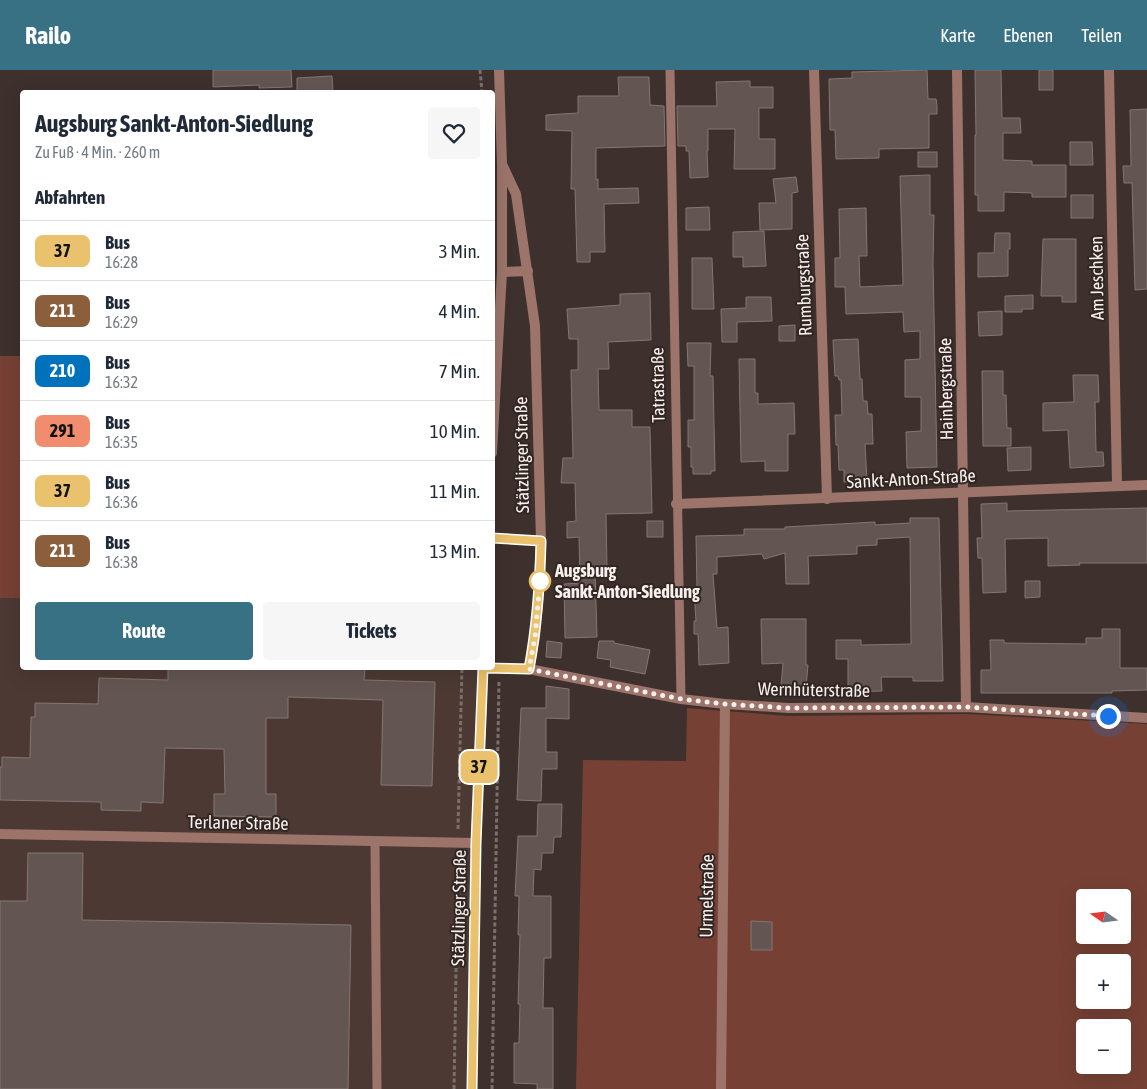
<!DOCTYPE html>
<html lang="de">
<meta charset="utf-8">
<style>
body{margin:0;font-family:"Asap Condensed",sans-serif;background:#f6f6f7;color:#1f2937;height:100vh;display:flex;flex-direction:column;font-size:19px;white-space:nowrap}
*{box-sizing:border-box;margin:0}
p{font-size:16px;color:#747a83}
.icon{flex:none;width:28px;height:28px;fill:none;stroke:currentColor;stroke-width:2;stroke-linecap:round;stroke-linejoin:round}
.map{position:relative;flex:1;overflow:hidden}
.drawer{position:absolute;left:20px;top:20px;width:475px;height:580px;display:flex;flex-direction:column;background:#fff;border-radius:5px;box-shadow:0 5px 20px #0002}
.drawer>*{flex:none}
.badge{padding:0 10px;border-radius:8px;font-size:18px;line-height:32px}
.needle{width:32px;rotate:284deg}
.fabs{position:absolute;left:1076px;top:819px;display:grid;gap:10px}
.fabs a{display:grid;place-items:center;width:55px;height:55px;border-radius:5px;background:#fff;box-shadow:0 5px 20px #0002;font-size:25px}
.you{position:absolute;width:25px;height:25px;margin:-12px;border:4px solid #fff;border-radius:50%;background:#1a73e8;box-shadow:0 0 0 8px #1a73e833}
.map>.badge{position:absolute;translate:-50% -50%;box-shadow:0 0 0 2px #fff}
h2{padding:0 15px;font-size:19px;line-height:45px}
.round{display:grid;place-items:center;flex:none;width:52px;height:52px;border-radius:5px;background:#f6f6f7}
.head{display:flex;align-items:center;justify-content:space-between;height:85px;padding:0 15px}
h1{font-size:24px;font-weight:700;line-height:38px}
.primary-button{display:flex;gap:10px;margin-top:auto;padding:10px 15px}
.primary-button a{flex:1;height:58px;border-radius:5px;background:#387184;color:#fff;font-size:20px;font-weight:700;line-height:58px;text-align:center}
.primary-button a+a{background:#f6f6f7;color:#1f2937}
ul{padding:0;list-style:none}
li{display:flex;align-items:center;gap:15px;height:60px;padding:0 15px;border-top:1px solid #e0e1e3}
li div{flex:1}
li b{display:block;font-size:19px}
li em{font-style:normal}
li .badge{min-width:55px;font-weight:700;text-align:center}
header{display:flex;align-items:center;gap:30px;box-sizing:border-box;height:70px;padding:0 25px;background:#387184;color:#fff}
header strong{font-size:24px}
nav{display:flex;gap:28px;margin-inline-start:auto;font-size:18px}
.map>svg:first-child{display:block}
.built{fill:#4c3934}
.green{fill:#764134;fill-rule:evenodd}
.building{fill:#635652;stroke:#847672}
.lines{fill:none;stroke-linecap:round;stroke-linejoin:round}
.path{stroke:#7b6f6c;stroke-width:3;stroke-dasharray:4 2.5;stroke-linecap:butt}
.lane{stroke:#9c746a;stroke-width:9}
.street{stroke:#9c746a;stroke-width:10}
.line-casing{stroke:#fff;stroke-width:11}
.line{stroke:#eac16c;stroke-width:8}
.walk{stroke:#f8f0ee;stroke-width:5;stroke-dasharray:0 9}
.stop-dot{fill:#fff;stroke:#eac16c;stroke-width:2.5}
.labels{text-anchor:middle;stroke-width:4;stroke-linejoin:round;paint-order:stroke}
.street-label{font-size:18px;fill:#f8f0ee;stroke:#322623}
.stop-label{font-size:18px;font-weight:bold;fill:#f8f0ee;stroke:#322623;text-anchor:start}
</style>
<header>
<strong>Railo</strong>
<nav><a>Karte</a><a>Ebenen</a><a>Teilen</a></nav>
</header>
<div class="map">
<svg width="1147" height="1019" viewBox="0 0 1147 1019">
<rect width="100%" height="100%" fill="#3d302d"/>
<polygon class="built" points="0,528 22,528 22,598 483,598 472,1019 0,1019"/>
<g class="green">
<rect x="0" y="286" width="22" height="242"/>
<path d="M687,638L788,646L966,644L1147,654V1019H576L583,690L686,691ZM1085,828H1122V865H1085ZM1085,892H1122V930H1085ZM1085,958H1122V995H1085Z"/>
</g>
<g class="building">
<polygon points="213,0 291,0 292,17 259,18 259,15 213,17"/>
<polygon points="927,0 928,29 936,29 937,36 937,44 929,44 929,78 879,79 879,88 836,89 835,60 830,60 829,9 852,8 852,2"/>
<polygon points="975,0 1001,0 1002,48 1020,48 1021,63 1003,63 1003,90 1032,91 1032,95 1066,95 1066,127 1032,127 1032,123 1004,122 1004,141 978,141 978,125 975,125 975,65 976,65"/>
<rect x="1039" y="0" width="14" height="20"/>
<polygon points="332,6 333,22 297,22 297,8"/>
<polygon points="618,7 649,7 650,35 664,36 665,76 596,78 596,110 598,109 598,119 638,118 639,133 604,134 605,182 590,182 590,192 577,192 575,119 571,119 572,61 546,60 546,45 578,43 578,26 619,26"/>
<polygon points="750,11 750,17 773,17 773,38 759,38 759,69 775,69 775,99 734,99 735,59 708,59 708,81 707,81 708,107 690,108 689,81 686,81 686,76 678,76 677,36 717,36 716,12"/>
<polygon points="1147,39 1147,219 1135,220 1132,113 1124,113 1123,96 1131,96 1130,40"/>
<polygon points="1070,72 1092,72 1093,95 1070,95"/>
<rect x="918" y="82" width="19" height="15"/>
<polygon points="930,105 930,145 934,145 933,192 937,397 907,398 906,362 921,361 921,327 905,327 905,290 920,289 920,261 904,262 903,242 846,244 845,217 835,217 835,188 840,188 839,139 866,138 867,186 859,186 860,217 903,215 900,106"/>
<polygon points="796,107 798,122 792,123 792,159 760,160 759,133 776,133 773,109"/>
<rect x="1071" y="125" width="22" height="23"/>
<polygon points="709,137 710,160 686,160 686,138"/>
<polygon points="764,161 766,196 743,197 743,187 733,187 733,162"/>
<polygon points="995,163 1010,163 1010,179 1008,179 1008,206 978,207 978,183 994,183"/>
<polygon points="1043,169 1076,169 1076,232 1062,232 1062,226 1041,226"/>
<polygon points="692,188 712,188 714,239 692,239"/>
<polygon points="650,223 651,270 608,272 609,299 598,299 599,340 632,340 632,357 650,357 652,443 606,444 607,500 595,500 597,567 565,568 564,514 580,513 579,467 567,468 567,452 576,451 575,413 561,413 563,388 573,388 571,300 578,300 578,269 569,269 567,239 620,235 620,224"/>
<polygon points="1033,225 1033,239 1022,239 1022,242 1005,242 1005,226"/>
<polygon points="746,227 771,227 772,251 737,252 737,272 722,272 721,239 746,238"/>
<polygon points="1002,241 1002,265 979,266 978,242"/>
<polygon points="795,255 795,271 779,271 779,256"/>
<polygon points="858,269 860,309 862,309 863,331 867,331 868,344 872,344 873,374 865,374 867,411 844,412 844,400 839,400 838,375 836,375 835,345 842,345 841,310 839,310 838,306 835,306 833,270"/>
<polygon points="687,273 711,273 710,306 713,306 715,401 711,401 711,404 693,404 693,397 691,397 691,377 688,377 688,350 694,350 694,296 688,296"/>
<polygon points="739,289 755,289 755,323 758,323 758,334 794,333 795,364 788,364 788,401 765,401 765,391 741,392"/>
<polygon points="982,301 1003,301 1003,325 1006,325 1007,358 1011,358 1011,376 983,376"/>
<polygon points="1073,305 1098,305 1099,332 1095,332 1096,382 1103,382 1104,396 1070,398 1068,360 1043,361 1043,333 1074,332"/>
<polygon points="1031,377 1031,400 1008,401 1007,378"/>
<polygon points="1007,433 1007,441 1147,438 1147,493 1079,493 1080,495 1048,496 1048,468 1005,469 1006,522 983,523 982,488 978,488 977,468 982,468 981,434"/>
<polygon points="910,448 939,448 943,611 913,611 913,607 881,607 882,621 848,622 848,589 836,589 836,570 861,570 861,575 911,574 910,467 877,469 877,475 857,476 857,484 808,486 809,514 786,514 785,483 764,489 762,484 717,487 717,504 713,504 717,558 728,557 729,593 699,595 698,564 694,564 694,551 696,551 694,520 697,520 696,466 744,465 744,459 785,459 785,457 875,452 875,455 910,453"/>
<rect x="647" y="451" width="16" height="16"/>
<polygon points="1025,511 1040,511 1040,527 1025,528"/>
<polygon points="761,549 806,549 806,595 808,595 806,618 781,616 783,593 762,594"/>
<polygon points="1102,559 1120,559 1120,598 1147,598 1147,620 1112,621 1112,623 981,623 981,600 991,600 990,570 1004,570 1004,573 1086,574 1086,568 1102,568"/>
<polygon points="547,571 562,573 561,588 546,587"/>
<polygon points="599,571 614,571 614,573 650,580 645,604 610,597 611,590 597,588"/>
<polygon points="168,598 365,598 364,610 435,612 432,716 381,715 383,630 288,627 288,648 266,648 266,724 276,724 276,747 214,746 214,724 225,724 224,679 165,678 163,733 141,732 141,741 101,740 101,732 0,730 0,697 2,697 2,687 30,688 31,647 35,647 35,633 98,634 99,608 168,610"/>
<polygon points="546,616 569,619 569,649 546,648 546,682 557,682 557,699 542,699 541,731 517,730 521,638 546,638"/>
<polygon points="538,734 562,734 561,767 554,767 553,783 542,783 541,800 534,799 533,826 551,826 551,888 544,888 543,938 553,938 553,1019 537,1019 537,1014 514,1013 514,973 519,973 520,934 518,934 520,865 518,865 519,826 515,826 518,766 537,766"/>
<polygon points="28,783 83,783 82,850 351,855 348,1019 0,1019 0,831 27,831"/>
<polygon points="751,851 772,852 772,880 751,880"/>
</g>
<g class="lines">
<g class="path">
<polyline points="480,0 482,22"/>
<polyline points="458,759 462,598"/>
<polyline points="454,1019 458,786"/>
<polyline points="492,1019 499,610"/>
</g>
<g class="lane">
<polyline points="670,0 681,629"/>
<polyline points="492,468 541,471"/>
<polyline points="375,772 377,1019"/>
</g>
<g class="street">
<polyline points="814,0 827,429"/>
<polyline points="957,0 966,637"/>
<polyline points="1109,0 1117,415"/>
<polyline points="502,94 516,124 535,256 541,471 540,511 535,567 529,599"/>
<polyline points="502,202 528,201"/>
<polyline points="492,383 502,202 502,94 499,0"/>
<polyline points="676,434 1147,415"/>
<polyline points="483,598 529,599 681,629 725,634 788,638 966,637 1147,648"/>
<polyline points="0,764 476,773"/>
<polyline points="472,1019 476,773 483,598"/>
<polyline points="721,1019 725,634"/>
</g>
</g>
<g class="lines">
<g class="line-casing">
<path id="line" d="M472,1019L476,773L483,598L529,599C537,556 540,514 541,471L492,468"/>
</g>
<use href="#line" class="line"/>
<polyline class="walk" points="540,511 535,567 529,599 681,629 725,634 788,638 966,637 1108,646"/>
</g>
<circle class="stop-dot" cx="540" cy="511" r="10"/>
<g class="labels">
<g class="street-label">
<text transform="translate(1097 208) rotate(-91)" y="6">Am Jeschken</text>
<text transform="translate(804 215) rotate(-92)" y="6">Rumburgstraße</text>
<text transform="translate(658 315) rotate(-91)" y="6">Tatrastraße</text>
<text transform="translate(946 319) rotate(-91)" y="6">Hainbergstraße</text>
<text transform="translate(522 385) rotate(-91)" y="6">Stätzlinger Straße</text>
<text transform="translate(911 409) rotate(-3)" y="6">Sankt-Anton-Straße</text>
<text transform="translate(814 620) rotate(1)" y="6">Wernhüterstraße</text>
<text transform="translate(238 753) rotate(1)" y="6">Terlaner Straße</text>
<text transform="translate(707 826) rotate(-89)" y="6">Urmelstraße</text>
<text transform="translate(459 838) rotate(-89)" y="6">Stätzlinger Straße</text>
</g>
<g class="stop-label">
<text x="555" y="507">Augsburg<tspan x="555" dy="21">Sankt-Anton-Siedlung</tspan></text>
</g>
</g>
</svg>
<div class="fabs">
<a><svg class="needle" viewBox="-14 -14 28 28"><path d="M0-13l5 13h-10z" fill="#e53935"/><path d="M0 13l5-13h-10z" fill="#747a83"/></svg></a>
<a>+</a>
<a>−</a>
</div>
<div class="you" style="left:1108px;top:646px"></div>
<b class="badge" style="left:479px;top:697px;background:#eac16c;color:#111">37</b>
<section class="drawer">
<div class="head"><div><h1>Augsburg Sankt-Anton-Siedlung</h1><p>Zu Fuß · 4 Min. · 260 m</p></div><a class="round"><svg class="icon" aria-label="heart" viewBox="0 0 24 24"><path d="M12 20l-8-8c-3-5 5-10 8-4 3-6 11-1 8 4z"/></svg></a></div>
<h2>Abfahrten</h2>
<ul>
<li><span class="badge" style="background:#eac16c;color:#111">37</span><div><b>Bus</b><p>16:28</p></div><em>3 Min.</em></li>
<li><span class="badge" style="background:#8b5e3c;color:#fff">211</span><div><b>Bus</b><p>16:29</p></div><em>4 Min.</em></li>
<li><span class="badge" style="background:#0072bc;color:#fff">210</span><div><b>Bus</b><p>16:32</p></div><em>7 Min.</em></li>
<li><span class="badge" style="background:#f18d6e;color:#111">291</span><div><b>Bus</b><p>16:35</p></div><em>10 Min.</em></li>
<li><span class="badge" style="background:#eac16c;color:#111">37</span><div><b>Bus</b><p>16:36</p></div><em>11 Min.</em></li>
<li><span class="badge" style="background:#8b5e3c;color:#fff">211</span><div><b>Bus</b><p>16:38</p></div><em>13 Min.</em></li>
</ul>
<div class="primary-button"><a>Route</a><a>Tickets</a></div>
</section>
</div>
